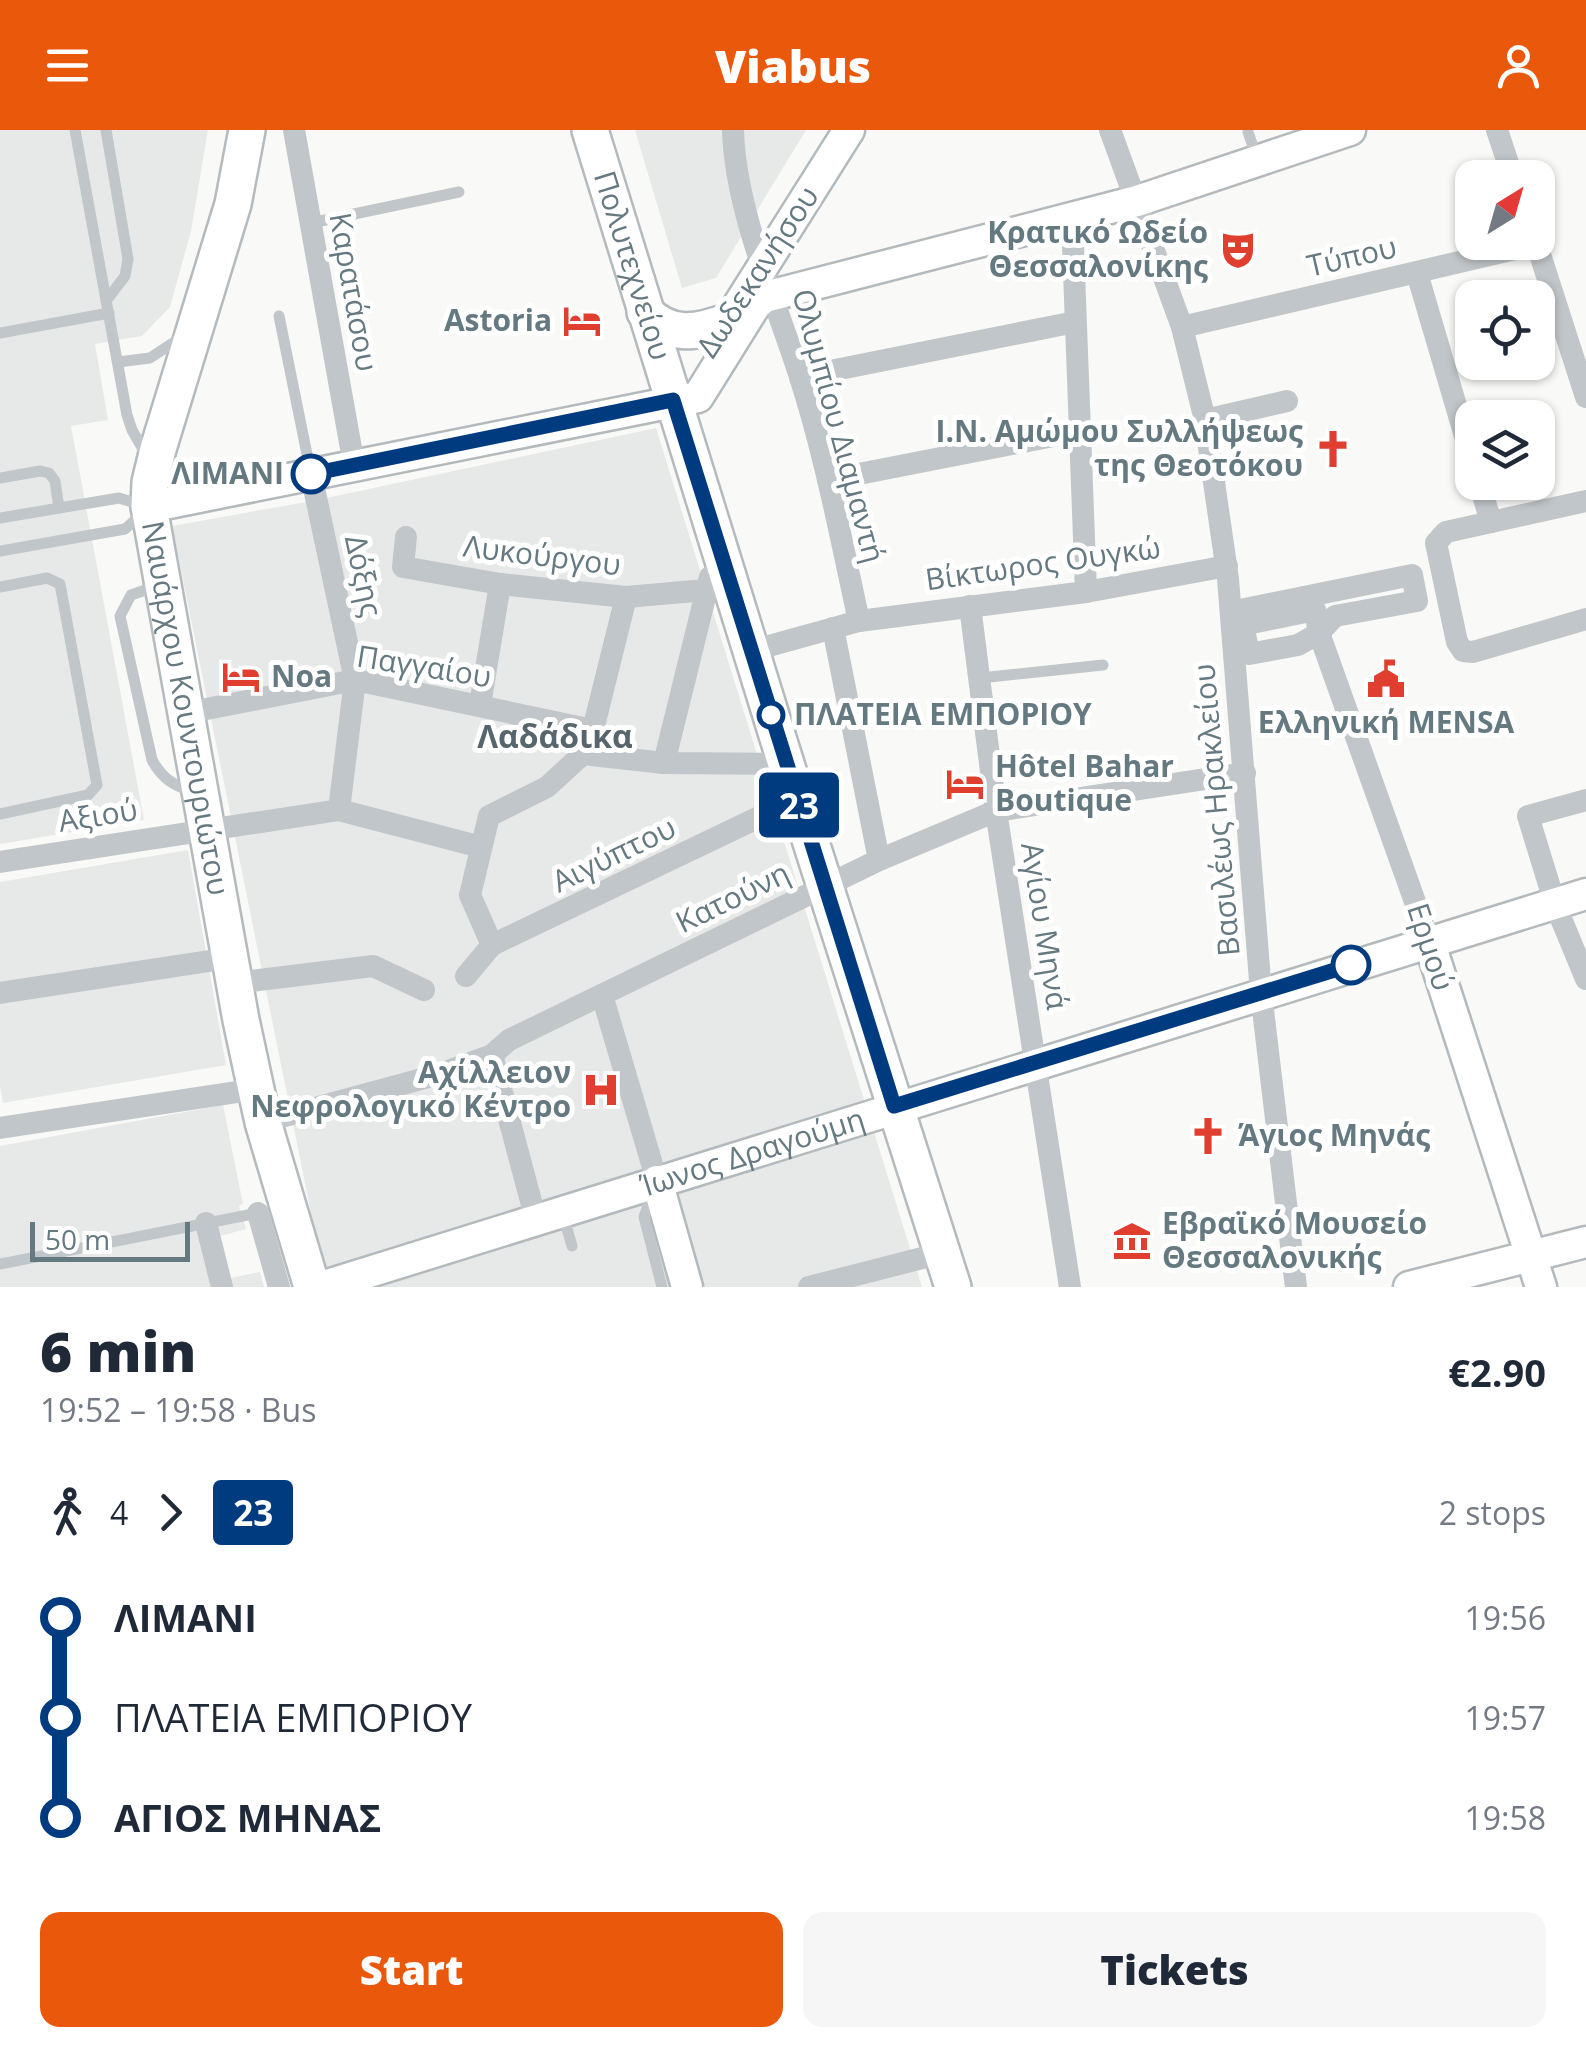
<!DOCTYPE html>
<meta charset="utf-8">
<style>
body{margin:0;font-family:"Open Sans",sans-serif;background:#f6f6f7;color:#1f2937;height:100vh;display:flex;flex-direction:column;font-size:38px;white-space:nowrap}
*{box-sizing:border-box;margin:0}
p{font-size:32px;color:#747a83}
.icon{flex:none;width:55px;height:55px;fill:none;stroke:currentColor;stroke-width:2;stroke-linecap:round;stroke-linejoin:round}
.map{position:relative;height:1157px;overflow:hidden}
.drawer{display:flex;flex-direction:column;background:#fff;flex:1}
.drawer>*{flex:none}
.badge{padding:0 20px;border-radius:8px;font-size:35px;line-height:65px}
.needle{width:65px;rotate:37deg}
.buttons{position:absolute;left:1455px;top:30px;display:grid;gap:20px}
.buttons a{display:grid;place-items:center;width:100px;height:100px;border-radius:20px;background:#fff;box-shadow:0 2px 8px #0004;font-size:50px}
.scale{position:absolute;left:30px;bottom:25px;width:160px;box-sizing:border-box;padding-left:10px;border:5px solid #657981;border-top:0;font-size:28px;line-height:35px;white-space:nowrap;color:#657981;-webkit-text-stroke:8px #fff;paint-order:stroke}
.map>.badge{position:absolute;translate:-50% -50%;box-shadow:0 0 0 5px #fff}
.legs{display:flex;align-items:center;gap:15px;height:110px;padding:0 40px;font-size:32px}
.legs p{margin-inline-start:auto}
.headline{display:flex;align-items:center;justify-content:space-between;height:170px;padding:0 40px}
h1{font-size:55px;font-weight:800;line-height:75px}
.button{display:flex;gap:20px;margin-top:auto;padding:20px 40px}
.button a{flex:1;height:115px;border-radius:20px;background:#ea580c;color:#fff;font-size:40px;font-weight:800;line-height:115px;text-align:center}
.button a+a{background:#f6f6f7;color:#1f2937}
ul{padding:0 40px;list-style:none}
li{display:flex;align-items:center;gap:35px;height:100px;font-size:38px}
li i{display:grid;place-items:center;width:15px;height:100%;margin:0 12px;background:currentColor}
li i::after{content:'';width:25px;height:25px;margin:-12px;border:8px solid;border-radius:50%;background:#fff}
li p{margin-inline-start:auto}
li:first-child i{background:linear-gradient(#0000 50%,currentColor 0)}
li:last-child i{background:linear-gradient(currentColor 50%,#0000 0)}
header{display:flex;justify-content:space-between;align-items:center;height:130px;padding:0 40px;background:#ea580c;color:#fff;font-size:45px;font-weight:800}
.map>svg:first-child{display:block}
.built{fill:#e7e9e8}
.lines{fill:none;stroke-linecap:round;stroke-linejoin:round}
.secondary-casing{stroke:#b3babd;stroke-width:35}
.primary-casing{stroke:#b4babd;stroke-width:40}
.lane{stroke:#c0c6c9;stroke-width:11}
.street{stroke:#c0c6c9;stroke-width:22}
.secondary{stroke:#fff;stroke-width:30}
.primary{stroke:#fff;stroke-width:35}
.line-1-casing{stroke:#fff;stroke-width:22}
.line-1{stroke:#003b80;stroke-width:15}
.stop-1-dot{fill:#fff;stroke:#003b80;stroke-width:5}
.labels{text-anchor:middle;stroke-width:10;stroke-linejoin:round;paint-order:stroke}
.poi-label{font-size:30px;font-weight:bold;fill:#657981;stroke:#fff;text-anchor:end}
.street-label{font-size:30px;fill:#657981;stroke:#fff}
.stop-label{font-size:30px;font-weight:bold;fill:#657981;stroke:#fff;text-anchor:end}
.neighbourhood-label{font-size:32px;font-weight:bold;fill:#57666c;stroke:#fff}
</style>
<header><svg class="icon" aria-label="menu" viewBox="0 0 24 24"><path d="M4 6h16M4 12h16M4 18h16"/></svg>Viabus<svg class="icon" aria-label="person" viewBox="0 0 24 24"><circle cx="12" cy="8" r="4"/><path d="M4 21q1-7 8-7t8 7"/></svg></header>
<div class="map">
<svg width="1586" height="1157" viewBox="0 0 1586 1157">
<rect width="100%" height="100%" fill="#f9f9f7"/>
<g class="built">
<polygon points="0,0 208,0 191,101 170,177 142,206 95,214 108,290 71,296 144,690 0,714"/>
<polygon points="635,0 806,0 716,148 682,158"/>
<polygon points="656,298 922,1157 326,1157 172,396 317,370"/>
<polygon points="188,720 226,935 3,973 0,956 0,752"/>
<polygon points="223,975 243,1074 239,1076 246,1099 216,1107 226,1149 260,1142 264,1157 0,1157 0,1016"/>
</g>
<g class="lines">
<g class="secondary-casing">
<g id="secondary">
<polyline points="734,182 849,0"/>
<polyline points="149,377 698,267 756,174 765,167 1137,71 1350,0"/>
<polyline points="1429,811 1541,1157"/>
<polyline points="657,1051 687,1157"/>
<path id="s1" d="M321,1157L1586,764"/>
<polyline points="1409,1157 1586,1112"/>
</g>
</g>
<g class="primary-casing">
<g id="primary">
<path id="s2" d="M247,0L233,74L158,319L150,352L149,377L241,890L263,992L312,1157"/>
<path id="s3" d="M590,0L786,634L953,1157"/>
<path d="M645,182C671,208 697,203 729,191"/>
</g>
</g>
<g class="lane">
<polyline points="75,0 127,285 132,300 147,326"/>
<polyline points="106,0 128,129 125,146 106,171"/>
<polyline points="1248,2 1258,31"/>
<polyline points="311,93 459,62"/>
<polyline points="279,186 311,344"/>
<polyline points="0,203 109,183"/>
<polyline points="118,232 150,228 182,207"/>
<polyline points="0,348 40,341 49,343 55,351 59,378"/>
<polyline points="0,388 119,368 145,376"/>
<polyline points="0,421 125,399 143,383"/>
<path d="M157,456L131,465L120,486L152,630C163,650 175,656 196,663"/>
<polyline points="0,457 47,448 60,454 97,655 88,665 0,684"/>
<polyline points="980,548 1103,535"/>
<polyline points="652,1064 644,1087 662,1157"/>
<polyline points="563,1085 572,1116"/>
<polyline points="0,1134 258,1083"/>
</g>
<g class="street">
<polyline points="294,0 354,335"/>
<path d="M733,0C735,79 775,169 799,244C825,324 841,409 859,491"/>
<polyline points="1110,0 1182,197 1205,290 1228,449 1261,863 1296,1157"/>
<polyline points="1497,0 1513,48"/>
<polyline points="1072,89 1086,462"/>
<polyline points="1536,112 1586,267"/>
<polyline points="1417,143 1472,330"/>
<polyline points="1182,197 1536,114"/>
<polyline points="800,247 1075,192"/>
<polyline points="1205,290 1287,271"/>
<polyline points="311,344 355,550 339,680"/>
<polyline points="828,350 1079,301"/>
<polyline points="1479,352 1491,392"/>
<polyline points="1586,371 1446,402 1436,413 1457,512 1463,521 1473,522 1586,489"/>
<polyline points="406,407 403,437 500,454 626,467 706,460"/>
<polygon points="1412,445 1417,471 1335,486 1319,503 1298,515 1249,524 1240,480"/>
<polyline points="970,476 996,681 1070,1157"/>
<polyline points="1232,497 1315,480 1319,503 1429,811"/>
<polyline points="833,498 879,730"/>
<polyline points="751,521 859,491 1086,462 1227,436"/>
<polyline points="480,575 500,454"/>
<polyline points="186,583 355,550 593,600"/>
<polyline points="583,624 664,633 786,634"/>
<polyline points="664,633 710,447"/>
<polyline points="1586,670 1528,686 1555,774 1586,849"/>
<polyline points="0,732 339,680 481,717"/>
<polyline points="492,815 470,765 489,686 547,657 583,624 593,600 626,467"/>
<polyline points="466,846 492,815 797,669"/>
<polyline points="234,853 373,836 424,860"/>
<polyline points="0,863 229,828"/>
<polyline points="602,865 657,1051"/>
<polyline points="492,925 536,1090"/>
<polyline points="263,992 440,944 492,925 509,910 879,730 996,681 1245,643"/>
<polyline points="0,998 256,959"/>
<polyline points="258,1083 279,1157"/>
<polyline points="206,1093 222,1157"/>
<polyline points="809,1157 942,1123"/>
</g>
<use href="#secondary" class="secondary"/>
<use href="#primary" class="primary"/>
</g>
<g class="lines">
<g class="line-1-casing">
<polyline id="line-1" points="311,344 673,270 894,976 1351,835"/>
</g>
<use href="#line-1" class="line-1"/>
</g>
<defs>
<g id="theatre-bare" transform="scale(3)"><path d="M-5-5.5Q0-4 5-5.5V0Q5 5 0 6Q-5 5-5 0ZM-3.3-2.5H-1v1.5H-3.3ZM1-2.5H3.3v1.5H1ZM-2.8 1Q0 5.5 2.8 1Z" fill="#e03f2f" stroke="#fff" stroke-width="2.5" paint-order="stroke"/></g>
<g id="hotel-bare" transform="scale(3)"><path d="M-6-4.5h1.5V1H6V5H4.5V3h-9V5H-6ZM-4 0a1.8 1.8 0 1 1 3.6 0ZM.5 0V-2.5h3Q6-2.5 6 0Z" fill="#e03f2f" stroke="#fff" stroke-width="2.5" paint-order="stroke"/></g>
<g id="church-bare" transform="scale(3)"><path d="M-1.2-6h2.4v3.5h3.3v2.4h-3.3V6h-2.4V-.1h-3.3v-2.4h3.3Z" fill="#e03f2f" stroke="#fff" stroke-width="2.5" paint-order="stroke"/></g>
<g id="civic-bare" transform="scale(3)"><path d="M-.6-6.5H3V-4.5H.6V-3L4-1V1h2V6H-6V1h2V-1L-.6-3ZM-1.2 2.5V6h2.4V2.5Z" fill="#e03f2f" stroke="#fff" stroke-width="2.5" paint-order="stroke"/></g>
<g id="hospital-bare" transform="scale(3)"><path d="M-5-5h3v3.5h4V-5h3V5h-3V1.5h-4V5h-3Z" fill="#e03f2f" stroke="#fff" stroke-width="2.5" paint-order="stroke"/></g>
<g id="museum-bare" transform="scale(3)"><path d="M0-6L6-3V-2H-6V-3ZM-5-1h2V3h-2ZM-1-1h2V3h-2ZM3-1h2V3H3ZM-6 4H6V6H-6Z" fill="#e03f2f" stroke="#fff" stroke-width="2.5" paint-order="stroke"/></g>
</defs>
<g fill-rule="evenodd">
<use href="#theatre-bare" x="1238" y="120"/>
<use href="#hotel-bare" x="582" y="191"/>
<use href="#church-bare" x="1333" y="319"/>
<use href="#hotel-bare" x="241" y="547"/>
<use href="#civic-bare" x="1386" y="549"/>
<use href="#hotel-bare" x="965" y="654"/>
<use href="#hospital-bare" x="601" y="960"/>
<use href="#church-bare" x="1208" y="1006"/>
<use href="#museum-bare" x="1132" y="1111"/>
</g>
<g class="stop-1-dot">
<circle cx="311" cy="344" r="18"/>
<circle cx="771" cy="585" r="12"/>
<circle cx="1351" cy="835" r="18"/>
</g>
<g class="labels">
<g class="poi-label">
<text x="1208" y="113">Κρατικό Ωδείο<tspan x="1208" dy="34">Θεσσαλονίκης</tspan></text>
<text x="552" y="201">Astoria</text>
<text x="1303" y="312">I.N. Αμώμου Συλλήψεως<tspan x="1303" dy="34">της Θεοτόκου</tspan></text>
<text x="271" y="557" text-anchor="start">Noa</text>
<text x="1386" y="603" text-anchor="middle">Ελληνική MENSA</text>
<text x="995" y="647" text-anchor="start">Hôtel Bahar<tspan x="995" dy="34">Boutique</tspan></text>
<text x="571" y="953">Αχίλλειον<tspan x="571" dy="34">Νεφρολογικό Κέντρο</tspan></text>
<text x="1238" y="1016" text-anchor="start">Άγιος Μηνάς</text>
<text x="1162" y="1104" text-anchor="start">Εβραϊκό Μουσείο<tspan x="1162" dy="34">Θεσσαλονικής</tspan></text>
</g>
<g class="street-label">
<text transform="translate(1352 127) rotate(-13)" y="10">Τύπου</text>
<text dy="10" stroke="none"><textPath href="#s3" startOffset="142">Πολυτεχνείου</textPath></text>
<text transform="translate(758 142) rotate(-57)" y="10">Δωδεκανήσου</text>
<text transform="translate(353 162) rotate(80)" y="10">Καρατάσου</text>
<text transform="translate(838 296) rotate(75)" y="10">Ολυμπίου Διαμαντή</text>
<text transform="translate(542 426) rotate(7)" y="10">Λυκούργου</text>
<text transform="translate(1043 434) rotate(-8)" y="10">Βίκτωρος Ουγκώ</text>
<text transform="translate(363 446) rotate(78)" y="10">Δόξης</text>
<text transform="translate(424 537) rotate(9)" y="10">Παγγαίου</text>
<text dy="10" stroke="none"><textPath href="#s2" startOffset="595">Ναυάρχου Κουντουριώτου</textPath></text>
<text transform="translate(1217 680) rotate(-95)" y="10">Βασιλέως Ηρακλείου</text>
<text transform="translate(98 686) rotate(-9)" y="10">Αξιού</text>
<text transform="translate(614 725) rotate(-26)" y="10">Αιγύπτου</text>
<text transform="translate(733 768) rotate(-26)" y="10">Κατούνη</text>
<text transform="translate(1044 796) rotate(81)" y="10">Αγίου Μηνά</text>
<text transform="translate(1430 817) rotate(72)" y="10">Ερμού</text>
<text dy="10" stroke="none"><textPath href="#s1" startOffset="452">Ίωνος Δραγούμη</textPath></text>
</g>
<g class="stop-label">
<text x="284" y="354">ΛΙΜΑΝΙ</text>
<text x="794" y="595" text-anchor="start">ΠΛΑΤΕΙΑ ΕΜΠΟΡΙΟΥ</text>
</g>
<g class="neighbourhood-label">
<text x="555" y="618">Λαδάδικα</text>
</g>
</g>
</svg>
<div class="buttons">
<a><svg class="needle" viewBox="-14 -14 28 28"><path d="M0-13l5 13h-10z" fill="#e53935"/><path d="M0 13l5-13h-10z" fill="#747a83"/></svg></a>
<a><svg class="icon" aria-label="locate" viewBox="0 0 24 24"><circle cx="12" cy="12" r="6"/><path d="M12 2v4M12 18v4M2 12h4M18 12h4"/></svg></a>
<a><svg class="icon" aria-label="layers" viewBox="0 0 24 24"><path d="M12 4l9 5-9 5-9-5zM3 14l9 5 9-5"/></svg></a>
</div>
<div class="scale">50 m</div>
<b class="badge" style="left:799px;top:675px;background:#003b80;color:#fff">23</b>
</div>
<section class="drawer">
<div class="headline"><div><h1>6 min</h1><p>19:52 – 19:58 · Bus</p></div><b>€2.90</b></div>
<div class="legs"><svg class="icon" aria-label="walk" viewBox="0 0 24 24"><circle cx="13" cy="4" r="2"/><path d="M13 8l-2 6 4 7M11 14l-3 7M7 12l3-4h3l4 4"/></svg>4<svg class="icon" aria-label="forward" viewBox="0 0 24 24"><path d="M9 5l7 7-7 7"/></svg><b class="badge" style="background:#003b80;color:#fff">23</b><p>2 stops</p></div>
<ul>
<li><i style="color:#003b80"></i><b>ΛΙΜΑΝΙ</b><p>19:56</p></li>
<li><i style="color:#003b80"></i><span>ΠΛΑΤΕΙΑ ΕΜΠΟΡΙΟΥ</span><p>19:57</p></li>
<li><i style="color:#003b80"></i><b>ΑΓΙΟΣ ΜΗΝΑΣ</b><p>19:58</p></li>
</ul>
<div class="button"><a>Start</a><a>Tickets</a></div>
</section>
